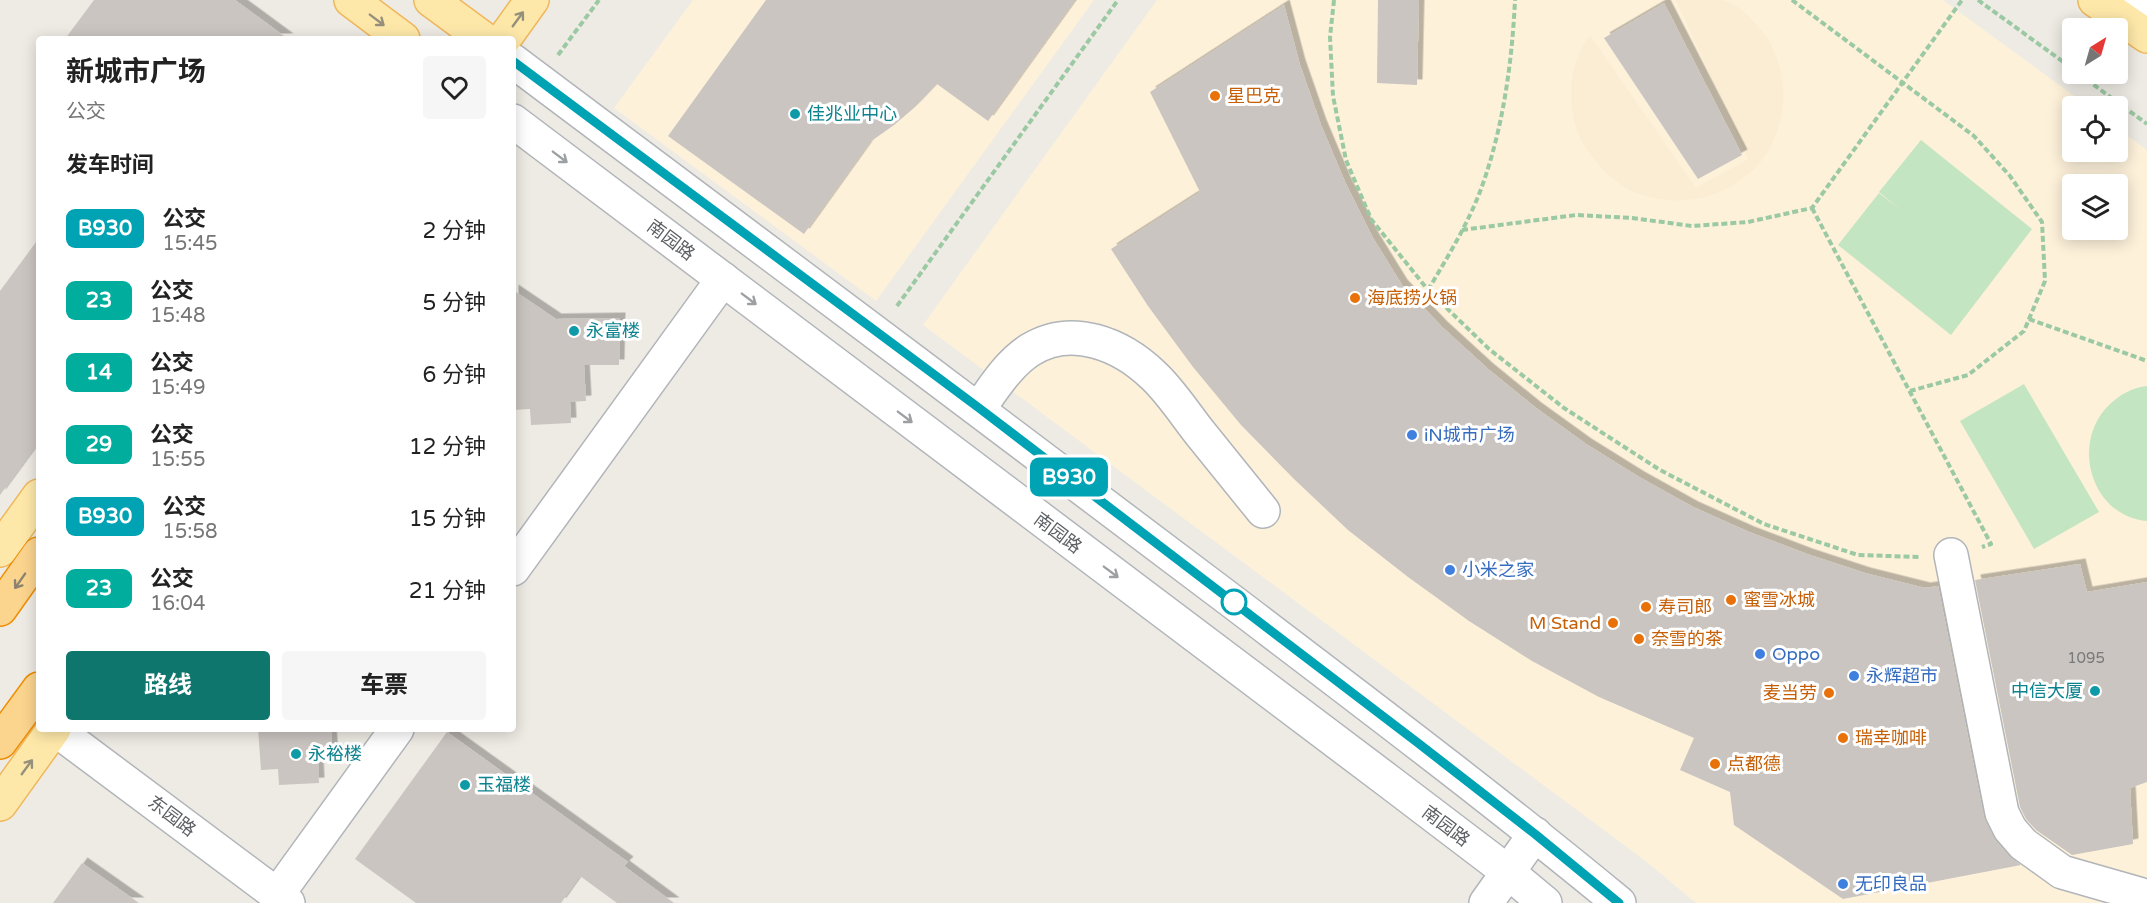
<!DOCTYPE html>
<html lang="zh">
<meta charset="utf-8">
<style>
body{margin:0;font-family:"Varela Round","Noto Sans SC",sans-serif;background:#f6f6f6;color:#222;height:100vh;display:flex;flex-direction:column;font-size:22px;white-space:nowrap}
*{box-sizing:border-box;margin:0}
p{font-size:20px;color:#767676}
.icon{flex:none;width:33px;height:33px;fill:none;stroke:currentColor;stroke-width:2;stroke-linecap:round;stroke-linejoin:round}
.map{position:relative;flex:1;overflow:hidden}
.drawer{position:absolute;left:36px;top:36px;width:480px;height:696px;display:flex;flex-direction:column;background:#fff;border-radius:6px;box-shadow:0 3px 15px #0003}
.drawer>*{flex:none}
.badge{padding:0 12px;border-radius:9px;font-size:21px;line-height:39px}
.needle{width:39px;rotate:37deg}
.fabs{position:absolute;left:2062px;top:18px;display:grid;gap:12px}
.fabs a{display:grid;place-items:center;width:66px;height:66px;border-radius:6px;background:#fff;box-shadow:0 3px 15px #0003;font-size:30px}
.map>.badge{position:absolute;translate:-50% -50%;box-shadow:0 0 0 3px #fff}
h2{padding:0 30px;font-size:22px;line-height:54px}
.round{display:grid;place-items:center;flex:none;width:63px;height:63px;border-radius:6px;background:#f6f6f6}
.overview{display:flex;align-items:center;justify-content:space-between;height:102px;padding:0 30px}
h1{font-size:28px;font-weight:700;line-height:45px}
.primary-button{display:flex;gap:12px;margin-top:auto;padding:12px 30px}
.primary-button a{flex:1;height:69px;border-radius:6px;background:#0f766e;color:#fff;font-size:24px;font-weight:700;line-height:69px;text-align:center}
.primary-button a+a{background:#f6f6f6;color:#222}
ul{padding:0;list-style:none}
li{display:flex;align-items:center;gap:18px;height:72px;padding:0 30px}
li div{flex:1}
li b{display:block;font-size:22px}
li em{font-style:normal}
li .badge{min-width:66px;font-weight:700;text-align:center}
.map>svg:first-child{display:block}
.commercial{fill:#fdf1da;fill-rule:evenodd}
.green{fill:#c4e5c1}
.sand{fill:#faedd3}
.building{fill:#cac5c1;filter:url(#shadow)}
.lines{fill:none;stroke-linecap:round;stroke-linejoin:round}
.minor-casing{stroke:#b1b5b9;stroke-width:36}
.major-casing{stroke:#efb75c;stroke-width:36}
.highway-casing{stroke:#ee8e04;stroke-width:36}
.path{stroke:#9bc9a3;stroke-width:4;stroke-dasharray:6 3;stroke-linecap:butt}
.minor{stroke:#fff;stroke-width:33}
.major{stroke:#fee8a9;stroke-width:33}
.highway{stroke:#fbd48e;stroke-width:33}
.oneway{stroke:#95907c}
.oneway2{stroke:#9da0a2}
.oneway3{stroke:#8c8371}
.line-casing{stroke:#fff;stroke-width:14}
.line{stroke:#00a3b4;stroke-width:9}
.food-dot{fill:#e8710a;stroke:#fff;stroke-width:2}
.culture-dot{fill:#0f9aa8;stroke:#fff;stroke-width:2}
.shop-dot{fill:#3f7fe0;stroke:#fff;stroke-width:2}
.stop-dot{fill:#fff;stroke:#00a3b4;stroke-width:3}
.labels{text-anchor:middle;stroke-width:6;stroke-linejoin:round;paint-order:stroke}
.number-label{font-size:15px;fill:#78797b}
.food-label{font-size:18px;fill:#c56008;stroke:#fff;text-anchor:start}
.culture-label{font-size:18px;fill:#0d838f;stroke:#fff;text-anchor:start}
.street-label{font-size:18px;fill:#5c6064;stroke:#fff}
.shop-label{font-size:18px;fill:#366cbe;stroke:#fff;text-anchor:start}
</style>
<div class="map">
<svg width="2147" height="903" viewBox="0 0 2147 903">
<defs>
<filter id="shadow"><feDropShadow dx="5.5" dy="-5.5" stdDeviation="0" flood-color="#0004"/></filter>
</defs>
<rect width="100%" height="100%" fill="#eeebe4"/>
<g class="commercial">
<polygon points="693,0 1094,0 876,301 614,108"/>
<path d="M1157,0H1943L2088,106H2073V152H2118V129L2147,150V903H1696L1647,862L923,325ZM2073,184H2118V230H2073Z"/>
</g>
<g class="green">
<polygon points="1921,140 2032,229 1951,335 1838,245 1879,193 1901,210 1879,192"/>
<polygon points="2024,384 2099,512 2034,549 1960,421"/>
<path d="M2147,386V521C2090,516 2070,441 2110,404C2120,395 2133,387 2147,386Z"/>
</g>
<path class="sand" d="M1676,0C1691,0 1707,0 1722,0C1737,2 1752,19 1761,30C1773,44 1779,61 1782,79C1786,99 1782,118 1775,137C1753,194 1679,217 1626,188C1612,179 1600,168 1590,154C1569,127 1566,85 1579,54C1581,48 1586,41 1590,35L1696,188L1748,159Z"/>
<g class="building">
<polygon points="94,0 235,0 288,39 65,39"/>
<polygon points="766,0 1075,0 988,121 937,84 915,107 894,125 870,142 804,234 668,136"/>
<polygon points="1378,0 1419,0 1417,85 1377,83"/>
<polygon points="1664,3 1742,155 1698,179 1604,38"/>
<polygon points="1284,5 1300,65 1321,125 1345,182 1373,238 1402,285 1442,327 1488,369 1536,408 1586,444 1639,477 1693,507 1749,532 1807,554 1865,573 1925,588 1938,586 1984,817 1996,841 2009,856 2021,865 1843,899 1734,825 1730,792 1680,770 1694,738 1599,697 1532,661 1469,621 1408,577 1348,530 1294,479 1241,425 1193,367 1148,306 1111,249 1200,192 1150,92"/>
<polygon points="39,238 39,442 0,495 0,291"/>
<polygon points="513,290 556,319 620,318 619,365 584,365 586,401 570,402 571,423 531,425 530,409 513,410"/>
<polygon points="2080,564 2087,592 2147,582 2147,782 2130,788 2133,844 2072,855 2036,830 2026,819 2020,807 1975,580"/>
<polygon points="258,729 331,729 333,761 318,762 319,783 279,785 278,769 261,770"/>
<polygon points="447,732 628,862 624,866 674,903 617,903 580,876 561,903 416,903 355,859"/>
<polygon points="82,863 139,903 53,903"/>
</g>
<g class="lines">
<g class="minor-casing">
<g id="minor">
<polyline points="2127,21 2141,0"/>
<path d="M513,61C753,242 994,420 1233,602C1363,701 1493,799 1619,903"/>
<polyline points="513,121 1387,780 1508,872 1545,903"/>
<path d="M979,408C994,388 1008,364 1030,350C1072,324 1121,344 1154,376C1171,392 1185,414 1200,433C1221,459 1242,485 1263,511"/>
<polyline points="1951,555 2002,813 2010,829 2023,844 2062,872 2139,894 2147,900"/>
<polyline points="513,569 723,279"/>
<polyline points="55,729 288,903"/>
<polyline points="277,895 397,729"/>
<polyline points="1486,903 1535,834"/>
</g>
</g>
<g class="major-casing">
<g id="major">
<polyline points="351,0 403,39"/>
<polyline points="431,0 484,39"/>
<polyline points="2095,0 2147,36"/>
<polyline points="504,39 532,0"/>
<polyline points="0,550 39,496"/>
<polyline points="0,804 54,729"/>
</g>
</g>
<g class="highway-casing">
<g id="highway">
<polyline points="0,609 39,554"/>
<polyline points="0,742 39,689"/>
</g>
</g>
<g class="path">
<polyline points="1334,0 1330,37 1333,96 1346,160 1371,219 1428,290 1489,349 1564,408 1660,470 1764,524 1858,555 1919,557"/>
<polyline points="1792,0 1974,136 2010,176 2042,222 2045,281 2024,331 1968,375 1910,391"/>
<polyline points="1978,0 2073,69"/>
<polyline points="558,55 599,0"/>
<polyline points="2079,74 2147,124"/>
<polyline points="1812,208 1991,544 1982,547"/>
<polyline points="1462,230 1576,215 1632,218 1692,226 1748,222 1812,208 1962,0"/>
<path d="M1428,290C1447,258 1468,224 1481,189C1503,129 1512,63 1515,0"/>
<polyline points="897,306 1118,0"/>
<polyline points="2029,319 2147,361"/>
</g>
<use href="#minor" class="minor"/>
<use href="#major" class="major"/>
<use href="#highway" class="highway"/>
</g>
<defs><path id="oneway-shaft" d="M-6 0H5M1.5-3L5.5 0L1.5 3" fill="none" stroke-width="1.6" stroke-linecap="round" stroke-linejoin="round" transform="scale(1.5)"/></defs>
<g class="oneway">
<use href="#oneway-shaft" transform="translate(518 19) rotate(-54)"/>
<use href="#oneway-shaft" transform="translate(377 20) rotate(37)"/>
<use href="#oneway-shaft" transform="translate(27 767) rotate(-54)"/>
</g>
<g class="oneway2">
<use href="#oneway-shaft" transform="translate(560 157) rotate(37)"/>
<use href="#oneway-shaft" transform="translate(749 299) rotate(37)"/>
<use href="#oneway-shaft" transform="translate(905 417) rotate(37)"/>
<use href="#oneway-shaft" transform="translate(1111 572) rotate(37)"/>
</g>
<use class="oneway3" href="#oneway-shaft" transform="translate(20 581) rotate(125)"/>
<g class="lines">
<g class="line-casing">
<polyline id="line" points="513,61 979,408 1418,743 1535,834 1619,903"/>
</g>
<use href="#line" class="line"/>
</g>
<g class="food-dot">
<circle cx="1215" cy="96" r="6"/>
<circle cx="1355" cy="298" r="6"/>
<circle cx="1731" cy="600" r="6"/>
<circle cx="1646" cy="607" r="6"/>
<circle cx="1613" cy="623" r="6"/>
<circle cx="1639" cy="639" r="6"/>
<circle cx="1829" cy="693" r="6"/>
<circle cx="1843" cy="738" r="6"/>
<circle cx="1715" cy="764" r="6"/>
</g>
<g class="culture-dot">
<circle cx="795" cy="114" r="6"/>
<circle cx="574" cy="331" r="6"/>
<circle cx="2095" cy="691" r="6"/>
<circle cx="296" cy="754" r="6"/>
<circle cx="465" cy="785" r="6"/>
</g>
<g class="shop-dot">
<circle cx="1412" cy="435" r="6"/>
<circle cx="1450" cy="570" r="6"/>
<circle cx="1760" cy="654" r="6"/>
<circle cx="1854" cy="676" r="6"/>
<circle cx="1843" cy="884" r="6"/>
</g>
<circle class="stop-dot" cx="1234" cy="602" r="12"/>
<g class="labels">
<g class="number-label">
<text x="2086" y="663">1095</text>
</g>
<g class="food-label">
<text x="1227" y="102">星巴克</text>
<text x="1367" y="304">海底捞火锅</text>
<text x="1743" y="606">蜜雪冰城</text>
<text x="1658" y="613">寿司郎</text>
<text x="1601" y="629" text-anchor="end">M Stand</text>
<text x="1651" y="645">奈雪的茶</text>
<text x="1817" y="699" text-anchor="end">麦当劳</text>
<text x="1855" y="744">瑞幸咖啡</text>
<text x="1727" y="770">点都德</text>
</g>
<g class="culture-label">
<text x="807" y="120">佳兆业中心</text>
<text x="586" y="337">永富楼</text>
<text x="2083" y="697" text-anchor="end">中信大厦</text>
<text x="308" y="760">永裕楼</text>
<text x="477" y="791">玉福楼</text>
</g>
<g class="street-label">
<text transform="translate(671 240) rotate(37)" y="6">南园路</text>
<text transform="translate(1058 533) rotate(37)" y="6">南园路</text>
<text transform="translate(172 816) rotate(37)" y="6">东园路</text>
<text transform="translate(1446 826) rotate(37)" y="6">南园路</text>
</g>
<g class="shop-label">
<text x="1424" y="441">iN城市广场</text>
<text x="1462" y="576">小米之家</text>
<text x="1772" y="660">Oppo</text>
<text x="1866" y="682">永辉超市</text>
<text x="1855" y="890">无印良品</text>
</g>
</g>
</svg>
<div class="fabs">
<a><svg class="needle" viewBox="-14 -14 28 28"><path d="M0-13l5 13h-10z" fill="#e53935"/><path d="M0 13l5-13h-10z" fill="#767676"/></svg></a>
<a><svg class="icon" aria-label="locate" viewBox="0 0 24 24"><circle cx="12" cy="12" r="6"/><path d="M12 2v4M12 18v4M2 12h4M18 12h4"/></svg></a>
<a><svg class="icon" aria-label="layers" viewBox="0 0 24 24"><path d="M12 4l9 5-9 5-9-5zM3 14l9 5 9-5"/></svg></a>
</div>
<b class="badge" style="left:1069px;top:477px;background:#00a3b4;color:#fff">B930</b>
<section class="drawer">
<div class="overview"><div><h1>新城市广场</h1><p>公交</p></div><a class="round"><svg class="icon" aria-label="heart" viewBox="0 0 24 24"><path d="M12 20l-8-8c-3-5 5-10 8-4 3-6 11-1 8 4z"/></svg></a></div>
<h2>发车时间</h2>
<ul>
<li><span class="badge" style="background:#00a3b4;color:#fff">B930</span><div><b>公交</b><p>15:45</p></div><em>2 分钟</em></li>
<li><span class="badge" style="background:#01ad9c;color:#fff">23</span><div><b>公交</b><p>15:48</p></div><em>5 分钟</em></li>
<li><span class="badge" style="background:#01ad9c;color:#fff">14</span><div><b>公交</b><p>15:49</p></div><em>6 分钟</em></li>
<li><span class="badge" style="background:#01ad9c;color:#fff">29</span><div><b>公交</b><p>15:55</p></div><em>12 分钟</em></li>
<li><span class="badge" style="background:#00a3b4;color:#fff">B930</span><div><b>公交</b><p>15:58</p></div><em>15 分钟</em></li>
<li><span class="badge" style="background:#01ad9c;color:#fff">23</span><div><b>公交</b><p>16:04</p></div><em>21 分钟</em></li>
</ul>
<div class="primary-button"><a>路线</a><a>车票</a></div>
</section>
</div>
